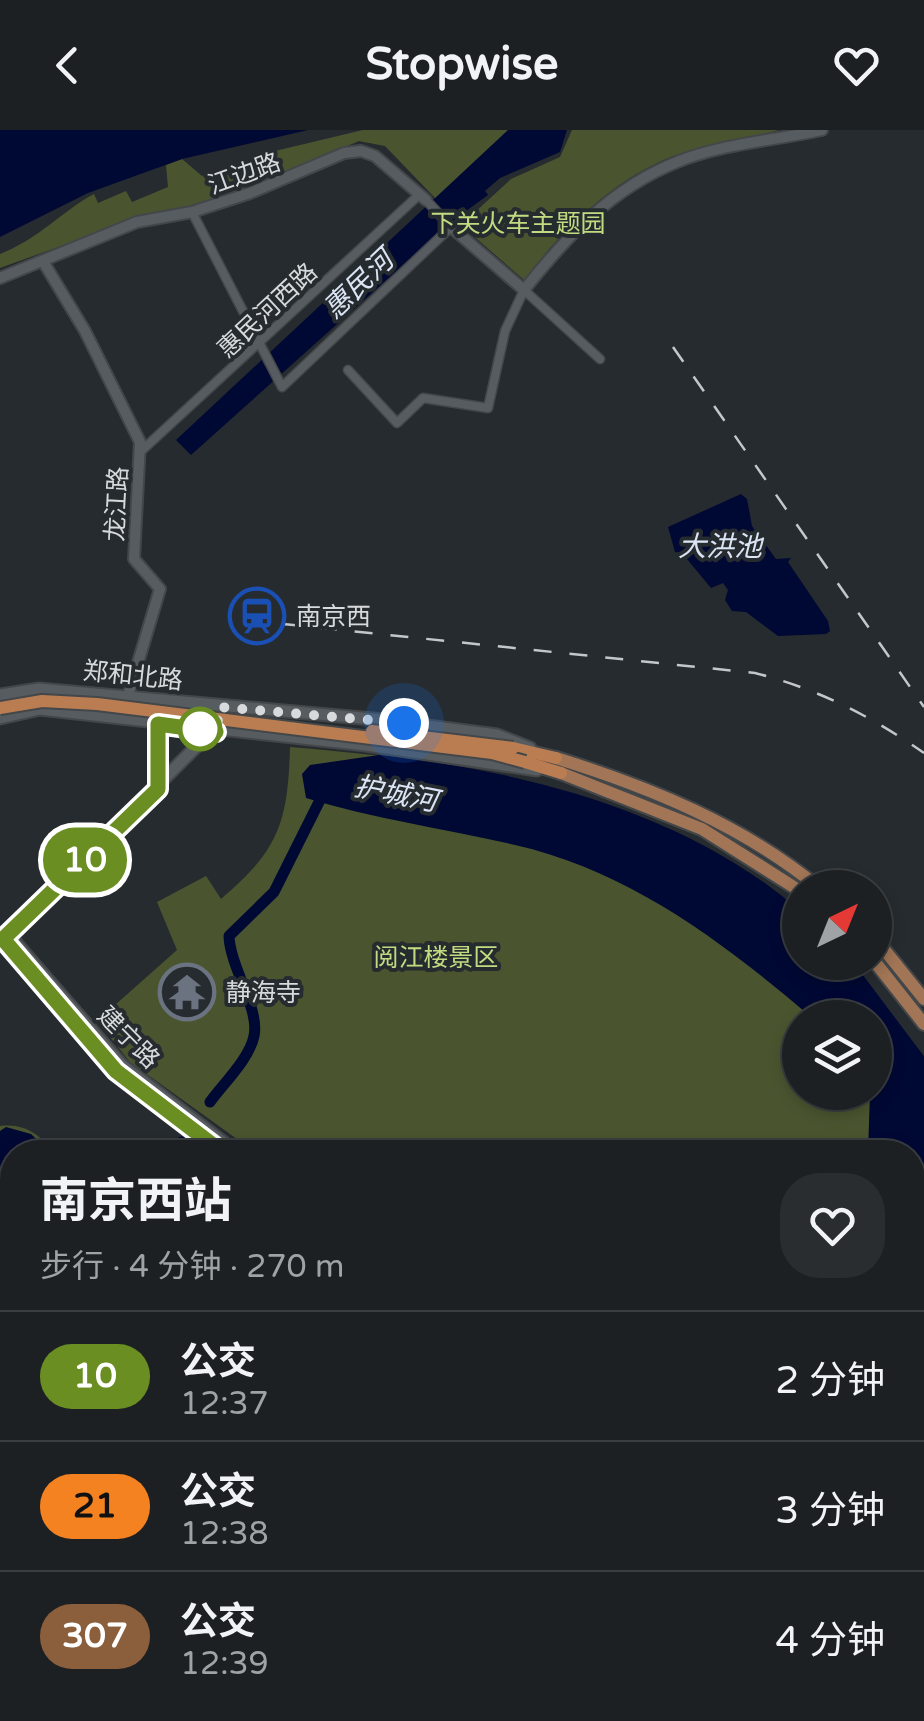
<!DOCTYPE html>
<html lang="zh">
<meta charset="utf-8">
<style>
body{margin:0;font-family:"Varela Round","Noto Sans SC",sans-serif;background:#292d30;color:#f1f3f6;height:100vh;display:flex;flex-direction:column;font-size:38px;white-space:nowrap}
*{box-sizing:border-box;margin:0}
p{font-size:32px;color:#a0a3a6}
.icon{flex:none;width:55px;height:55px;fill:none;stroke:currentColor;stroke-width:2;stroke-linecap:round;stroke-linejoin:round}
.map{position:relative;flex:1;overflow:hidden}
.drawer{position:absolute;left:0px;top:1010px;width:925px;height:582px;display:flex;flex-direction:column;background:#1c2023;border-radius:40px 40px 0 0;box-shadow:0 5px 15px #0003,0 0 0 2px #3a3e41}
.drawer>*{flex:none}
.badge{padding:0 20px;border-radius:32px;font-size:35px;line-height:65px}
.needle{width:65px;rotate:43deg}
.buttons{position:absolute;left:782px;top:740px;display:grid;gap:20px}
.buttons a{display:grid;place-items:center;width:110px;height:110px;border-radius:50%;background:#1c2023;box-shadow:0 5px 15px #0003,0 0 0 2px #3a3e41;font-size:50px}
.you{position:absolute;width:50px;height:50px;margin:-25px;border:8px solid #fff;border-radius:50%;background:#1a73e8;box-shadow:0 0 0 15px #1a73e833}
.map>.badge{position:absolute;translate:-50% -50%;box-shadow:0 0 0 5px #fff}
.round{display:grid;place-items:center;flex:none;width:105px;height:105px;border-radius:40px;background:#292d30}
.headline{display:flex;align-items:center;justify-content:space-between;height:170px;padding:0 40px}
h1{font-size:48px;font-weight:700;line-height:75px}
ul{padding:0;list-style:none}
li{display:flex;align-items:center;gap:30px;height:130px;padding:0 40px;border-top:2px solid #3a3e41}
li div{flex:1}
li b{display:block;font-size:38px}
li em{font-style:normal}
li .badge{min-width:110px;font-weight:700;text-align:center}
header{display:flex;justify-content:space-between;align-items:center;height:130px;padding:0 40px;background:#1c2023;font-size:45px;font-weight:700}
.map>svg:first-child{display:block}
.green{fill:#4a5530;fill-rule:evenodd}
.water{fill:#000834}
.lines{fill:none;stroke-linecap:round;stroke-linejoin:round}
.river{stroke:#000834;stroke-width:11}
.minor-casing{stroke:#43474a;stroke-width:11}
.tertiary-casing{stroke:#43474a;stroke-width:14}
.secondary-casing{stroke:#43474a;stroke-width:15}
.primary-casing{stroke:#43474a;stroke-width:16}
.trunk-casing{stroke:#43474a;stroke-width:16}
.minor{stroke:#575c60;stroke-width:8}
.tertiary{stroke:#575c60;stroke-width:10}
.secondary{stroke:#575c60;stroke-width:11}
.primary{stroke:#a17556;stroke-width:12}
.trunk{stroke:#ba7d52;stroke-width:12}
.rail{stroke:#c4c7ca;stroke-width:2.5;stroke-dasharray:18 18;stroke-linecap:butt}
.trunk-bridge-casing{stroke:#43474a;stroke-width:16;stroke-linecap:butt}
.trunk-bridge{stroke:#ba7d52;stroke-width:12}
.line-casing{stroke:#fff;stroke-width:22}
.line{stroke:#6b8e23;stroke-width:15}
.walk{stroke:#d7dadc;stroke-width:10;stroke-dasharray:0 18}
.stop-dot{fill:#fff;stroke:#6b8e23;stroke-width:5}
.labels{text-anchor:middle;stroke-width:8;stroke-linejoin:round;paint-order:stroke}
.street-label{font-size:25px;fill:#d7dadc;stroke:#262b2f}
.park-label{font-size:25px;fill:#c2db81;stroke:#262b2f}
.poi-label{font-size:25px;fill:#d7dadc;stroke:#262b2f;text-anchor:start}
.water-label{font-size:28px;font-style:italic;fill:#dbe4f4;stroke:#262b2f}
</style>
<header><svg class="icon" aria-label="back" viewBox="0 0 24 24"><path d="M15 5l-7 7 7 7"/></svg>Stopwise<svg class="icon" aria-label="heart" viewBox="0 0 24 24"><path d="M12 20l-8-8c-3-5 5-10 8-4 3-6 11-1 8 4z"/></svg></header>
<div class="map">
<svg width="924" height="1591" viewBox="0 0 924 1591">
<rect width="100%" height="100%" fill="#262b2f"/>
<g class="green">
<path d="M363,0H510L437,70L385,16L359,11L221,69L116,96L0,138V124C39,109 62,81 94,64L98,73L126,61L132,72L168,57L166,35L182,29L202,46L275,21Z"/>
<path d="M572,0H779C745,9 706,14 673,26C612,50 562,100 524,150L461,95L511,49L560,27Z"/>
<path d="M290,617C447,631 554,642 697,716C734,735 768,753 800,781V832L854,833L924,926V1065L913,1095L912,1022H665L659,1014L635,1009C613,1027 605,1020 581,1017C571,1015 556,1021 547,1022H255L130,932L97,891L177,820L157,772L206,746L221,769C279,720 288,692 290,617ZM800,888H875V962H800Z"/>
<path d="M0,996C26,993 38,1005 56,1022H12V1356L0,1357Z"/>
</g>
<g class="water">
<polygon points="0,0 308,0 182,29 88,63 0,107"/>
<polygon points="508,0 567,0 560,22 500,48 485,61 488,65 451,92 191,325 176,310"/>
<polygon points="741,364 747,369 752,396 776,429 791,428 788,432 828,491 830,501 826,504 778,506 746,482 732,481 725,470 728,460 723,453 711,458 682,423 675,422 668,397"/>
<path d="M379,625C522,640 689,683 800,781V832L854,833L924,926V1063L913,1095L912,1022H868L870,963L875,962V888L811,887C724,813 630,741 515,715C445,699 375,689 306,668L302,644L310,635Z"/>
<polygon points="6,997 31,1004 50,1022 12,1022 12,1309 0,1296 0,1143 10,1135 6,1115 0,1110 0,1001"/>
<polygon points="639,1580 715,1580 707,1591 634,1591"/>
</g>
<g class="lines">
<g class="river">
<path d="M210,972C223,954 250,928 254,906C260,879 230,837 229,806L274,762L324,662"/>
<polyline points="175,1022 182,1012"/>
</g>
<g class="minor-casing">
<g id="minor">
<polyline points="192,82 282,257 451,97 426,70"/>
<polyline points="348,240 397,293 423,268 488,278 505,201 524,160 600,229"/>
<polyline points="139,323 420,64"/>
<polyline points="154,590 158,594 158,654"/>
<polyline points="105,1591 108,1580"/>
<polyline points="300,1591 303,1580"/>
<polyline points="480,1591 485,1580"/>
</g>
</g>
<g class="tertiary-casing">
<g id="tertiary">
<path d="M451,97L524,160C566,107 612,58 677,32C721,14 776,10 822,0"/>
<polyline points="44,133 85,201 140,312 134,429 160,459 128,566"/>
<polyline points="0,148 137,92 192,82 250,63 344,23 361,21 375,26 426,70"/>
<polyline points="912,1126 924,1097"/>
<polyline points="555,1580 575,1591"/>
<polyline points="582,1589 585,1591"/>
</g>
</g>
<g class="secondary-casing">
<g id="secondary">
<polyline points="0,565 39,559 373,589 497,605 530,618"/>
<polyline points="0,588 40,579 366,615 537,640"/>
<polyline points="8,804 122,935 236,1022"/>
<polyline points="0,812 217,596"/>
<polyline points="16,826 116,941 222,1022"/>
<polyline points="912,1381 924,1381"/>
<polyline points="912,1393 924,1398"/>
</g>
</g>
<g class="primary-casing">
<g id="primary">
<path d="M556,628C649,657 743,695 819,758"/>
<polyline points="561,643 702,699 800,761"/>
<polyline points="875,808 924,869"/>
<polyline points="875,832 924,894"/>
<polyline points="912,1449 924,1440"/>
<polyline points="912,1485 924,1476"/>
<polyline points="0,1516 12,1530"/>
<polyline points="0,1530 12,1544"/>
<polyline points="44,1580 54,1591"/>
<polyline points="57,1580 66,1591"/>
<polyline points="748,1591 761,1580"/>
</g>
</g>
<g class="trunk-casing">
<g id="trunk">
<polyline points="513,618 556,628"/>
<polyline points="525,632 561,643"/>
<polyline points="912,1370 924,1369"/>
<polyline points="912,1461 924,1451"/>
<polyline points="912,1474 924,1465"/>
<polyline points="762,1591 775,1580"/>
</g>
</g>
<use href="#minor" class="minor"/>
<use href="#tertiary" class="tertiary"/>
<use href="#secondary" class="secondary"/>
<use href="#primary" class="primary"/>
<use href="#trunk" class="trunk"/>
<g class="rail">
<polyline points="673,217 924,577"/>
<path d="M283,494L755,543C818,559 871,586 924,623"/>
</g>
<g class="trunk-bridge-casing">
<g id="trunk-bridge">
<polyline points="0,578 42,571 97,574 492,623 525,632"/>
<polyline points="372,601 513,618"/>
</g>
</g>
<use href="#trunk-bridge" class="trunk-bridge"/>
</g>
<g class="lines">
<g class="line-casing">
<polyline id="line" points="216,602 158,594 158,659 3,809 116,941 222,1022"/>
</g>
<use href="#line" class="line"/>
<polyline class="walk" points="200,599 187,598 216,602 220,577 404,593"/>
</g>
<defs>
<g id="station-ring" transform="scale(2.875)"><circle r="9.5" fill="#262b2f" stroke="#1a4fb4" stroke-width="1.5"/><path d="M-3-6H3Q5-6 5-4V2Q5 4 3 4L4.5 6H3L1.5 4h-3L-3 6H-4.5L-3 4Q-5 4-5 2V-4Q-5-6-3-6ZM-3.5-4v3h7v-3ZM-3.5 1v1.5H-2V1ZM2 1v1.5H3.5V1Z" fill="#1a4fb4"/></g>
<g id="temple-ring" transform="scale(2.875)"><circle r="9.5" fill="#262b2f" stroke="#6b7280" stroke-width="1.5"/><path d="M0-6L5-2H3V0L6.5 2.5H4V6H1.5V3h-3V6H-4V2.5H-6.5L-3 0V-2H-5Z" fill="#6b7280"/></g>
</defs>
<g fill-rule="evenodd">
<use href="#station-ring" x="257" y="486"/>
<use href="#temple-ring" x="187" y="862"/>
</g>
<circle class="stop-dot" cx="200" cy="599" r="20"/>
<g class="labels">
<g class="street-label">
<text transform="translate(244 43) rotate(-20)" y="9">江边路</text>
<text transform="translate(267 180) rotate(-43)" y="9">惠民河西路</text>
<text transform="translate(116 374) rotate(-87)" y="9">龙江路</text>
<text transform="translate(133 545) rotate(6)" y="9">郑和北路</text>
<text transform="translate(129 907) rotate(45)" y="9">建宁路</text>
</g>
<g class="park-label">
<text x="518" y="102">下关火车主题园</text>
<text x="436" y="836">阅江楼景区</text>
</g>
<g class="poi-label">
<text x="296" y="495">南京西</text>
<text x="226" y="871">静海寺</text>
</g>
<g class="water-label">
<text transform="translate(358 154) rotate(-44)" y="10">惠民河</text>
<text x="720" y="426">大洪池</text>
<text transform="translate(396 663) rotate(11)" y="10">护城河</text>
</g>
</g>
</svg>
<div class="buttons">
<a><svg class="needle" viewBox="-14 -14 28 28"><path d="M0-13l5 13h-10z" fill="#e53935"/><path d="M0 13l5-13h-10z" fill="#a0a3a6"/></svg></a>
<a><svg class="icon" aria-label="layers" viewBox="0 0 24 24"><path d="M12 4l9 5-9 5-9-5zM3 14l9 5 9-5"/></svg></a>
</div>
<div class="you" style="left:404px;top:593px"></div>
<b class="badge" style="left:85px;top:730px;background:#6b8e23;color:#fff">10</b>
<section class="drawer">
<div class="headline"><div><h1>南京西站</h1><p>步行 · 4 分钟 · 270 m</p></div><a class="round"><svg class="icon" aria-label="heart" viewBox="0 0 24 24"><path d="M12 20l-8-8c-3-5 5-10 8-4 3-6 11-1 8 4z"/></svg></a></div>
<ul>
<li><span class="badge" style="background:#6b8e23;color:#fff">10</span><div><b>公交</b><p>12:37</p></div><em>2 分钟</em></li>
<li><span class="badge" style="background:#f58220;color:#111">21</span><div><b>公交</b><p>12:38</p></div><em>3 分钟</em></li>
<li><span class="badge" style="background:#8b5e3c;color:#fff">307</span><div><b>公交</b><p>12:39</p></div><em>4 分钟</em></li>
</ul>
</section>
</div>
